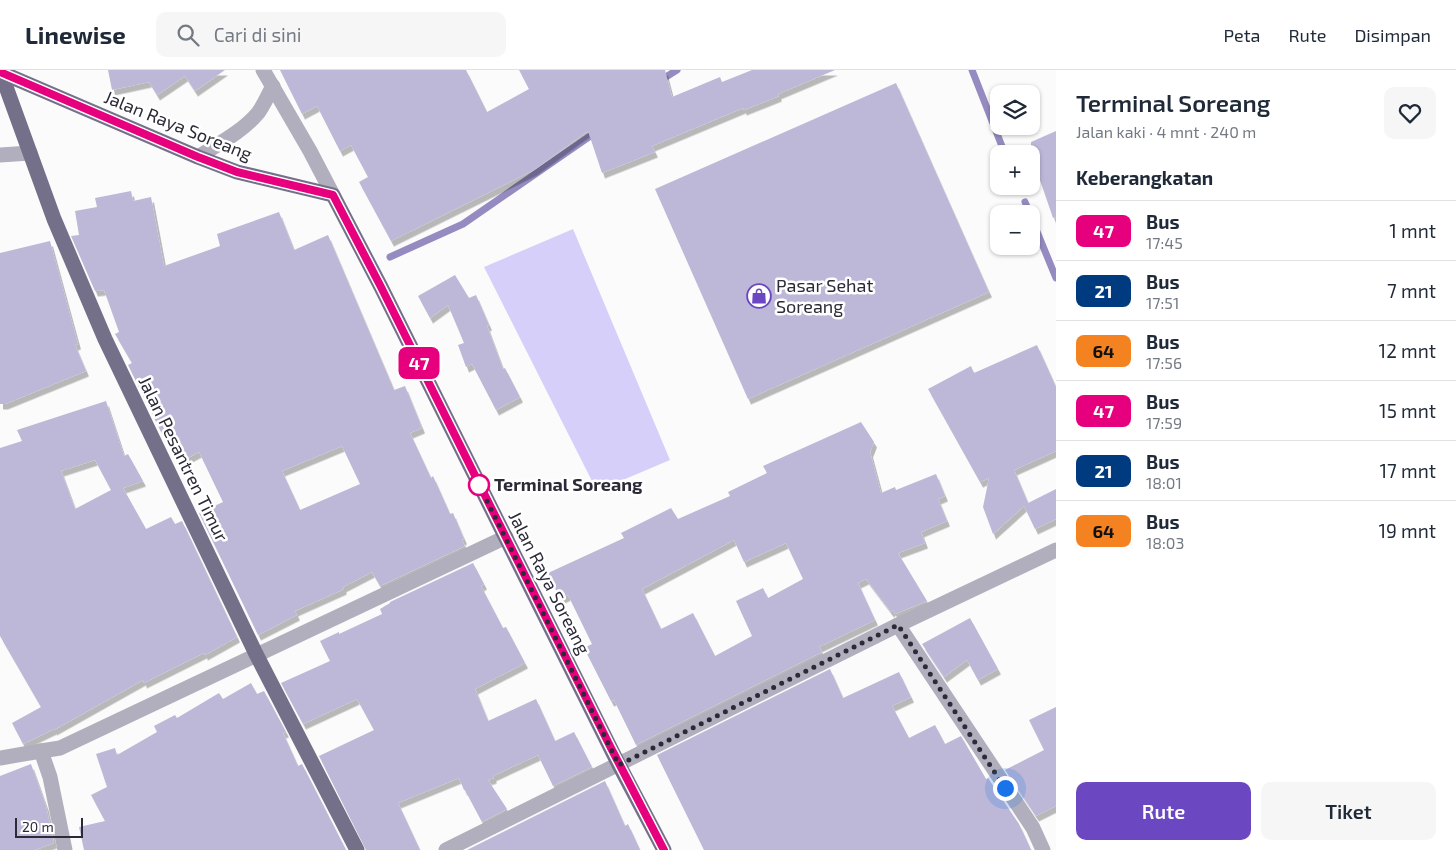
<!DOCTYPE html>
<html lang="id">
<meta charset="utf-8">
<style>
body{margin:0;font-family:"Exo 2",sans-serif;background:#f6f6f7;color:#1f2937;height:100vh;display:flex;flex-direction:column;font-size:19px;white-space:nowrap}
*{box-sizing:border-box;margin:0}
p{font-size:16px;color:#747a83}
.icon{flex:none;width:28px;height:28px;fill:none;stroke:currentColor;stroke-width:2;stroke-linecap:round;stroke-linejoin:round}
.map{position:relative;flex:1;overflow:hidden}
.sheet{display:flex;flex-direction:column;background:#fff;width:400px}
.sheet>*{flex:none}
.badge{padding:0 10px;border-radius:8px;font-size:18px;line-height:32px}
.fabs{position:absolute;left:990px;top:15px;display:grid;gap:10px}
.fabs a{display:grid;place-items:center;width:50px;height:50px;border-radius:10px;background:#fff;box-shadow:0 1px 4px #0004;font-size:25px}
.scale{position:absolute;left:15px;bottom:12px;width:68px;box-sizing:border-box;padding-left:5px;border:2px solid #2c2a36;border-top:0;font-size:14px;line-height:18px;white-space:nowrap;color:#2c2a36;-webkit-text-stroke:4px #fff;paint-order:stroke}
.you{position:absolute;width:25px;height:25px;margin:-12px;border:4px solid #fff;border-radius:50%;background:#1a73e8;box-shadow:0 0 0 8px #1a73e833}
.map>.badge{position:absolute;translate:-50% -50%;box-shadow:0 0 0 2px #fff}
h2{padding:0 20px;font-size:19px;line-height:45px}
.round{display:grid;place-items:center;flex:none;width:52px;height:52px;border-radius:10px;background:#f6f6f7}
.headline{display:flex;align-items:center;justify-content:space-between;height:85px;padding:0 20px}
h1{font-size:24px;font-weight:600;line-height:38px}
.button{display:flex;gap:10px;margin-top:auto;padding:10px 20px}
.button a{flex:1;height:58px;border-radius:10px;background:#6b48c1;color:#fff;font-size:20px;font-weight:600;line-height:58px;text-align:center}
.button a+a{background:#f6f6f7;color:#1f2937}
ul{padding:0;list-style:none}
li{display:flex;align-items:center;gap:15px;height:60px;padding:0 20px;border-top:1px solid #e0e1e3}
li div{flex:1}
li b{display:block;font-size:19px}
li em{font-style:normal}
li .badge{min-width:55px;font-weight:700;text-align:center}
header{display:flex;align-items:center;gap:30px;box-sizing:border-box;height:70px;padding:0 25px;background:#fff;border-bottom:1px solid #e0e1e3}
header strong{font-size:24px}
nav{display:flex;gap:28px;margin-inline-start:auto;font-size:18px}
.search{width:350px;height:45px;background:#f6f6f7;display:flex;align-items:center;gap:12px;box-sizing:border-box;padding:0 18px;border-radius:10px;color:#747a83;font-size:19px}
main{display:flex;flex:1;min-height:0}
.map>svg:first-child{display:block}
.green{fill:#d5cffa}
.lines{fill:none;stroke-linecap:round;stroke-linejoin:round}
.stream{stroke:#958bc1;stroke-width:7}
.building{fill:#bdb8d8;fill-rule:evenodd;filter:url(#shadow)}
.minor{stroke:#b1afbd;stroke-width:15}
.major{stroke:#747089;stroke-width:15}
.line-casing{stroke:#fff;stroke-width:11}
.line{stroke:#e6007e;stroke-width:8}
.walk{stroke:#2c2a36;stroke-width:5;stroke-dasharray:0 9}
.stop-dot{fill:#fff;stroke:#e6007e;stroke-width:2.5}
.labels{text-anchor:middle;stroke-width:5;stroke-linejoin:round;paint-order:stroke}
.street-label{font-size:18px;fill:#2c2a36;stroke:#fff}
.poi-label{font-size:18px;fill:#2c2a36;stroke:#fff;text-anchor:start}
.stop-label{font-size:18px;font-weight:bold;fill:#2c2a36;stroke:#fff;text-anchor:start}
</style>
<header>
<strong>Linewise</strong>
<div class="search"><svg class="icon" aria-label="search" viewBox="0 0 24 24"><circle cx="10" cy="10" r="6"/><path d="M15 15l6 6"/></svg>Cari di sini</div>
<nav><a>Peta</a><a>Rute</a><a>Disimpan</a></nav>
</header>
<main>
<div class="map">
<svg width="1056" height="780" viewBox="0 0 1056 780">
<defs>
<filter id="shadow"><feDropShadow dx="3" dy="5.5" stdDeviation="0" flood-color="#0004"/></filter>
</defs>
<rect width="100%" height="100%" fill="#fbfbfb"/>
<polygon class="green" points="573,159 670,390 597,421 484,197"/>
<g class="lines">
<g class="stream">
<polyline points="972,0 1005,84"/>
<polyline points="661,10 677,0"/>
<polyline points="1025,132 1030,144"/>
<polyline points="1031,147 1056,208"/>
<polyline points="390,187 463,154 596,62"/>
</g>
</g>
<g class="building">
<polygon points="108,0 225,0 195,21 185,6 157,25 149,12 112,20"/>
<polygon points="280,0 466,0 487,42 529,19 519,0 665,0 672,27 720,7 722,12 752,0 835,0 778,24 779,26 744,40 743,38 652,76 655,82 602,103 588,61 534,100 391,171 359,112 368,107 351,75 340,81 317,36 302,44"/>
<polygon points="896,13 989,222 748,329 655,119"/>
<polygon points="1056,61 1056,147 1053,148 1031,84 1031,72"/>
<path d="M131,121L133,131L151,127L164,196L220,176L217,164L279,142L294,180L328,165L394,320L405,316L422,358L410,363L431,408L433,406L450,444L453,443L464,469L462,470L465,476L380,516L372,502L343,517L344,519L295,541L297,545L258,565L199,443L223,432L199,382L184,390L171,365L164,368L128,295L132,293L115,264L119,262L104,220L95,221L71,166L79,165L75,141L97,137L95,128ZM342,376L360,414L300,440L282,401Z"/>
<polygon points="50,171 78,274 75,275 86,301 5,334 0,334 0,183"/>
<polygon points="455,205 469,228 476,225 489,255 487,256 503,299 505,298 520,327 496,340 472,294 466,297 458,275 464,273 448,235 430,248 418,226"/>
<polygon points="1037,275 1056,317 1056,381 1014,400 1028,433 1056,419 1056,449 1035,459 1024,436 993,464 983,437 989,408 980,412 928,319 971,296 974,303"/>
<path d="M106,331L124,386L128,384L143,411L123,418L146,459L171,447L175,454L182,451L237,567L205,585L204,583L144,613L143,610L54,660V659L23,674L12,653L41,637L0,566V378L22,371L17,360ZM95,390L111,420L75,439L61,401Z"/>
<path d="M861,352L874,372L870,382L881,423L895,417L896,420L936,404L945,426L938,429L947,451L921,462L925,473L898,483L927,531L895,544L893,540L891,542L866,509L858,513L875,550L819,577L822,582L636,675L614,630L611,631L584,578L592,574L568,525L560,529L548,503L624,468L621,463L671,438L678,449L730,426L728,422L767,403L763,396ZM734,470L744,492L786,473L803,509L768,528L763,518L736,531L752,566L715,586L693,543L661,559L642,519Z"/>
<polygon points="473,493 484,514 481,516 503,558 506,557 525,593 475,619 488,651 536,629 555,671 574,662 592,697 553,716 538,685 493,706 494,708 488,710 507,739 482,752 465,720 464,720 459,708 398,733 420,780 366,780 319,686 374,660 357,629 303,654 281,613 330,591 320,571 339,562 339,564 382,544 380,539 390,533 390,532"/>
<polygon points="970,548 998,599 978,610 967,590 944,607 922,574"/>
<polygon points="830,599 843,628 899,602 911,627 892,636 909,668 935,655 945,674 961,666 986,709 988,708 1019,754 1031,780 704,780 657,685"/>
<polygon points="251,613 257,624 264,621 286,662 283,663 298,696 302,694 346,780 84,780 79,757 105,751 91,725 107,717 96,684 115,678 117,685 157,662 154,656 175,645 177,648 219,623 223,629"/>
<polygon points="1056,637 1056,736 1036,746 1005,700 1044,680 1029,650"/>
<polygon points="31,694 46,736 54,773 35,780 0,780 0,706"/>
<polygon points="605,711 625,756 628,754 640,780 467,780"/>
</g>
<g class="lines">
<g class="minor">
<polyline points="263,0 310,81 333,125"/>
<polyline points="0,85 30,83"/>
<path d="M198,87C218,74 242,62 258,43C264,35 268,25 273,16"/>
<polyline points="898,555 1033,758 1043,780"/>
<polyline points="0,688 41,681"/>
<polyline points="65,780 50,707 41,681 60,678 506,467"/>
<polyline points="446,780 898,555 1056,480"/>
</g>
<g class="major">
<polyline points="0,2 198,87 237,102 333,125 381,217 619,695 664,780"/>
<polyline points="1,3 54,149 105,269 256,584 357,780"/>
</g>
</g>
<g class="lines">
<g class="line-casing">
<polyline id="line" points="0,2 198,87 237,102 333,125 381,217 611,678 664,780"/>
</g>
<use href="#line" class="line"/>
<polyline class="walk" points="479,415 477,411 619,695 898,555 1005,718"/>
</g>
<defs>
<g id="shop-ring" transform="scale(1.25)"><circle r="9.5" fill="#fff" stroke="#6b48c1" stroke-width="1.5"/><path d="M-5-2.5h2.3a2.7 3.5 0 0 1 5.4 0H5L5.5 6h-11ZM-1.5-2.5h3a1.5 2.3 0 0 0-3 0Z" fill="#6b48c1"/></g>
</defs>
<g fill-rule="evenodd">
<use href="#shop-ring" x="759" y="226"/>
</g>
<circle class="stop-dot" cx="479" cy="415" r="10"/>
<g class="labels">
<g class="street-label">
<text transform="translate(178 56) rotate(22)" y="6">Jalan Raya Soreang</text>
<text transform="translate(183 389) rotate(64)" y="6">Jalan Pesantren Timur</text>
<text transform="translate(549 513) rotate(63)" y="6">Jalan Raya Soreang</text>
</g>
<g class="poi-label">
<text x="776" y="222">Pasar Sehat<tspan x="776" dy="21">Soreang</tspan></text>
</g>
<g class="stop-label">
<text x="494" y="421">Terminal Soreang</text>
</g>
</g>
</svg>
<div class="fabs">
<a><svg class="icon" aria-label="layers" viewBox="0 0 24 24"><path d="M12 4l9 5-9 5-9-5zM3 14l9 5 9-5"/></svg></a>
<a>+</a>
<a>−</a>
</div>
<div class="scale">20 m</div>
<div class="you" style="left:1005px;top:718px"></div>
<b class="badge" style="left:419px;top:293px;background:#e6007e;color:#fff">47</b>
</div>
<section class="sheet">
<div class="headline"><div><h1>Terminal Soreang</h1><p>Jalan kaki · 4 mnt · 240 m</p></div><a class="round"><svg class="icon" aria-label="heart" viewBox="0 0 24 24"><path d="M12 20l-8-8c-3-5 5-10 8-4 3-6 11-1 8 4z"/></svg></a></div>
<h2>Keberangkatan</h2>
<ul>
<li><span class="badge" style="background:#e6007e;color:#fff">47</span><div><b>Bus</b><p>17:45</p></div><em>1 mnt</em></li>
<li><span class="badge" style="background:#003b80;color:#fff">21</span><div><b>Bus</b><p>17:51</p></div><em>7 mnt</em></li>
<li><span class="badge" style="background:#f58220;color:#111">64</span><div><b>Bus</b><p>17:56</p></div><em>12 mnt</em></li>
<li><span class="badge" style="background:#e6007e;color:#fff">47</span><div><b>Bus</b><p>17:59</p></div><em>15 mnt</em></li>
<li><span class="badge" style="background:#003b80;color:#fff">21</span><div><b>Bus</b><p>18:01</p></div><em>17 mnt</em></li>
<li><span class="badge" style="background:#f58220;color:#111">64</span><div><b>Bus</b><p>18:03</p></div><em>19 mnt</em></li>
</ul>
<div class="button"><a>Rute</a><a>Tiket</a></div>
</section>
</main>
